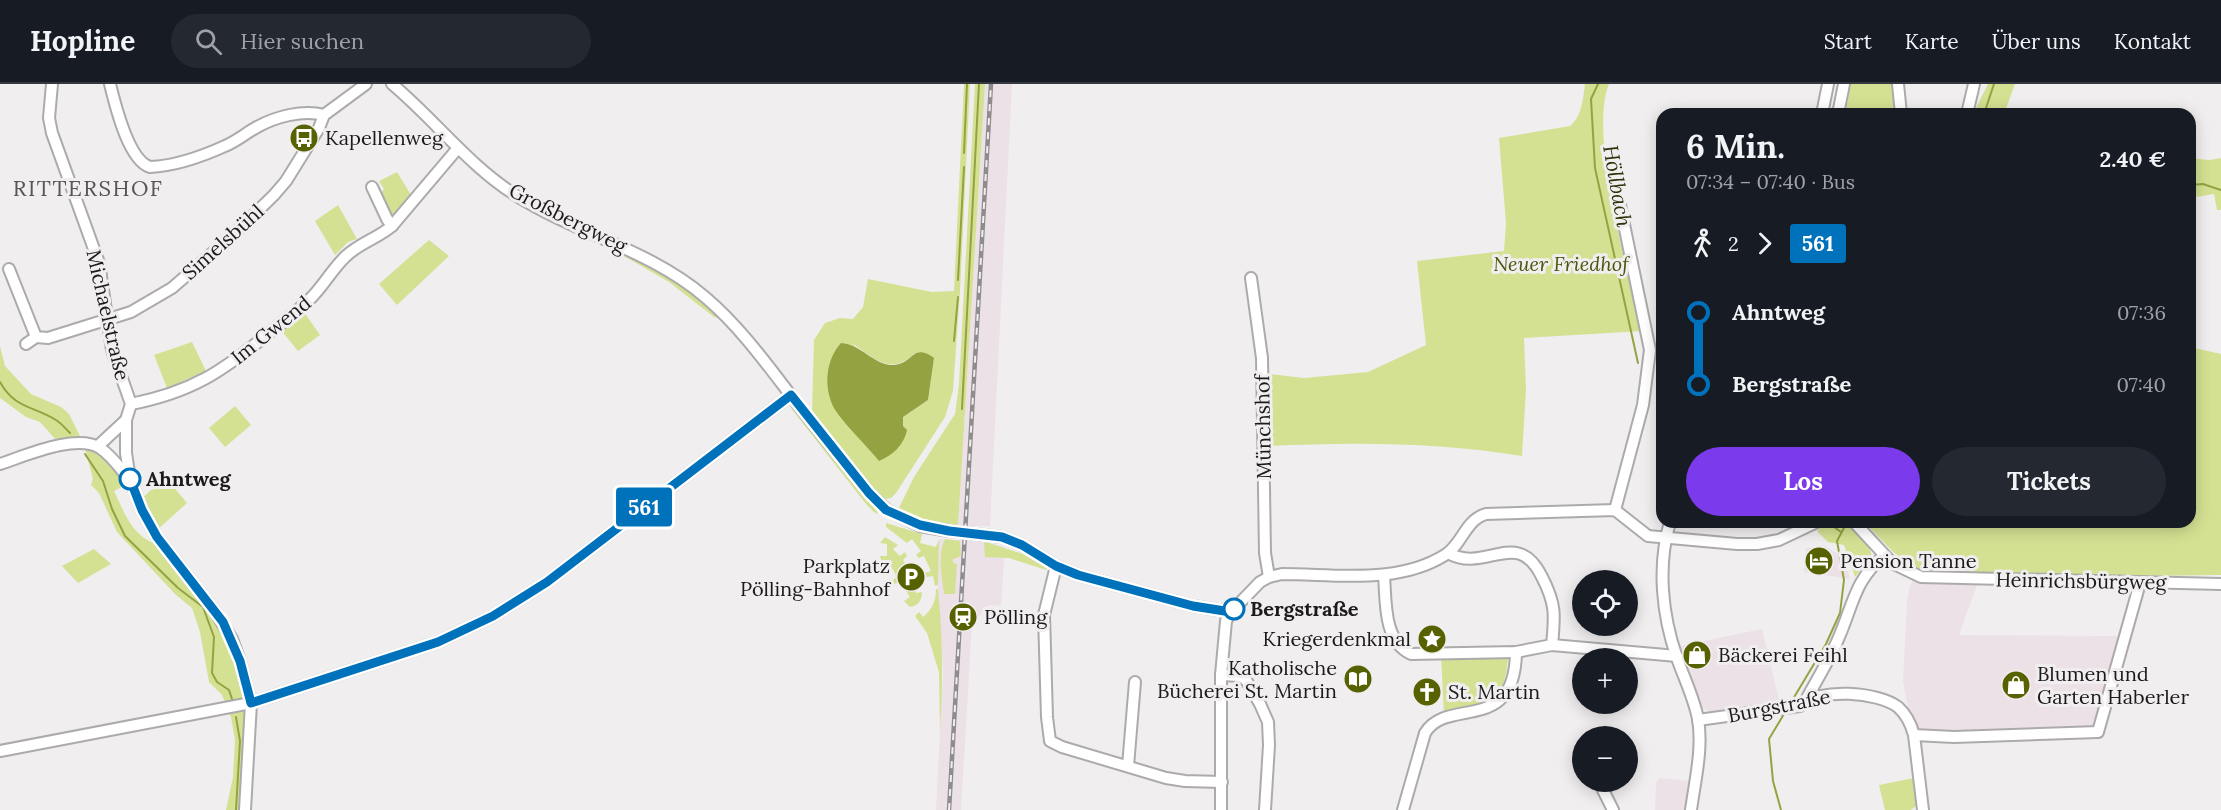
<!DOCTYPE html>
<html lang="de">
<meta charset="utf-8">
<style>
body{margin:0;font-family:Lora,serif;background:#242831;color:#f1f3f6;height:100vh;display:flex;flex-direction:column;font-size:22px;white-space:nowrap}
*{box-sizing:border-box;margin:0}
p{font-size:20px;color:#9ea1a6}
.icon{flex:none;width:33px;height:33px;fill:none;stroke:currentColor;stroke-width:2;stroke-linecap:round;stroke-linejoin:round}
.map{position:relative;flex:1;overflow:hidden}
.drawer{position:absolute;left:1656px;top:24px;width:540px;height:420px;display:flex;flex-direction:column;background:#171b24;border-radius:18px;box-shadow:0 3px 15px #0003}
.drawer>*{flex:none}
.badge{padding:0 12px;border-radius:4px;font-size:21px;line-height:39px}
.fabs{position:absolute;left:1572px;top:486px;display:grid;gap:12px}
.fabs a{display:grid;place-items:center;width:66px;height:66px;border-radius:50%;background:#171b24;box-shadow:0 3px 15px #0003;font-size:30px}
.map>.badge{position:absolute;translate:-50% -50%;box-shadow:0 0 0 3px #fff}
.legs{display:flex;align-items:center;gap:9px;height:66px;padding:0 30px;font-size:20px}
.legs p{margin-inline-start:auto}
.head{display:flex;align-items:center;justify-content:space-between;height:102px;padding:0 30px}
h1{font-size:33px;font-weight:700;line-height:45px}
.primary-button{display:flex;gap:12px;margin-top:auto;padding:12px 30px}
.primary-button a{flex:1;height:69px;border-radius:36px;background:#7c3aed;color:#fff;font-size:24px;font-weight:700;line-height:69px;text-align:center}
.primary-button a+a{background:#242831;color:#f1f3f6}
ul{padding:0 30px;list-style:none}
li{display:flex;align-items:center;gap:21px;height:72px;font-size:22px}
li i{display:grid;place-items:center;width:9px;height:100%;margin:0 8px;background:currentColor}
li i::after{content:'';width:15px;height:15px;margin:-8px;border:4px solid;border-radius:50%;background:#171b24}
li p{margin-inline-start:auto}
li:first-child i{background:linear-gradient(#0000 50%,currentColor 0)}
li:last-child i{background:linear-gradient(currentColor 50%,#0000 0)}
header{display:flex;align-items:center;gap:36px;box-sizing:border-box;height:84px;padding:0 30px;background:#171b24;border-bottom:2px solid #363941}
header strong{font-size:28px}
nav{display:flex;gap:33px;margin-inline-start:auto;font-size:21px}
.search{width:420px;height:54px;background:#242831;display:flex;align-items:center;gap:15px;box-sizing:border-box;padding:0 21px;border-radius:33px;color:#9ea1a6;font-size:22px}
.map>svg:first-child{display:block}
.built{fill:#ebe1e7}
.green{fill:#d4e192;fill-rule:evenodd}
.water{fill:#95a241}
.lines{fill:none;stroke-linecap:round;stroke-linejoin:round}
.stream{stroke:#95a241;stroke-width:2}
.minor-casing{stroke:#adaaac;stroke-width:14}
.minor{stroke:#fff;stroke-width:10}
.rail-casing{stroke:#8f8c8e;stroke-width:4.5}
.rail{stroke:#f1eef0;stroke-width:2;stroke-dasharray:7;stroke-linecap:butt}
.line-1-casing{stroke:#fff;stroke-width:14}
.line-1{stroke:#0072bc;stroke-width:9}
.stop-1-dot{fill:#fff;stroke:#0072bc;stroke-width:3}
.labels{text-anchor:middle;stroke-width:6;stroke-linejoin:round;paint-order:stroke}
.poi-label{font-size:20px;fill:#1c1a1b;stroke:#f1eef0;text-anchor:start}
.street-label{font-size:20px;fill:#1c1a1b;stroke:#f1eef0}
.park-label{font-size:20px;font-style:italic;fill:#4e560e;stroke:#f1eef0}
.stop-label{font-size:20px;font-weight:bold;fill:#1c1a1b;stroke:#f1eef0;text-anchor:start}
.water-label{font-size:21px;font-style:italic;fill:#2e330a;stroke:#f1eef0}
.quarter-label{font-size:22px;letter-spacing:1.5px;fill:#585556;stroke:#f1eef0}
</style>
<header>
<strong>Hopline</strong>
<div class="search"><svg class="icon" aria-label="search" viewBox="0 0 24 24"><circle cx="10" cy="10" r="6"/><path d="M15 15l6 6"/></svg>Hier suchen</div>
<nav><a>Start</a><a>Karte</a><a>Über uns</a><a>Kontakt</a></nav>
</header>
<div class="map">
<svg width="2221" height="726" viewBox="0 0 2221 726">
<rect width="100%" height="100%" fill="#f1eef0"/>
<g class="built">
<polygon points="985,0 1012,0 990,442 958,442"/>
<polygon points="939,455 986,458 1005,463 1001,522 989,521 972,539 961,726 936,726 943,587 937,488"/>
<polygon points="1826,462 1834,468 1844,471 1850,495 1804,488 1806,464"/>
<polygon points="1914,495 1977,501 1959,551 2121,552 2095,642 2090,646 1921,646 1910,632 1903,598 1907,518 1909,504"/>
<polygon points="1762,545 1780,620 1719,629 1710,628 1702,624 1698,616 1680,562"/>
<polygon points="1659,694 1691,697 1686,726 1655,726 1656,699"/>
</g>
<g class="green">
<path d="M964,0H970L960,207L953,307L945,333L896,409L891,414L885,415L871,404L812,329L814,256L825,239L840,234L853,235L863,223L868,195L932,208L954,207ZM853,260C874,274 890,292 914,270L934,274L928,316L903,333V342Z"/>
<polygon points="975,0 985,0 958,442 923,435 899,424 914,393 955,330 959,300"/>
<path d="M1585,0H1609C1588,50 1629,191 1642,247L1524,254L1526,305L1522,372C1438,358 1354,358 1270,362L1269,290L1304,294L1368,288L1426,261L1417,177L1504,167L1506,139L1499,54L1570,42C1582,32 1583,15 1585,0Z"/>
<polygon points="1851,0 1895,0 1897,30 1845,30"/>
<polygon points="1988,0 2015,0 2004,30 1973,30"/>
<polygon points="2190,74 2209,76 2221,74 2221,126 2217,126 2214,110 2190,114"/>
<polygon points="397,88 411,111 393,131 388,131 379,112 384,105 379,97"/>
<polygon points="338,121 357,155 348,158 335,171 315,137"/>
<polygon points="429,156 449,172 397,221 379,200"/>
<polygon points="624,167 696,209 719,232 717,234 714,233 669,198 624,172"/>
<polygon points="304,228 320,251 298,267 281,246"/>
<polygon points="192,258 206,287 167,304 154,271"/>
<polygon points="0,262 5,282 31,310 61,323 69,330 81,354 71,353 57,357 40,338 26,333 0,314"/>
<polygon points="2190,263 2221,270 2221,491 2049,493 1922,487 1893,468 1868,442 1869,438 2190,438"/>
<polygon points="791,320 875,422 878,430 874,428 866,420 791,324"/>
<polygon points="235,322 251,341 225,363 209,344"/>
<path d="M85,364C105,374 114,380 125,401L114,407C125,430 132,452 158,461C188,499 223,537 239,584C253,623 244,684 242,726H226L233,693L235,656L231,633L222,611L209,598L200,548L192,524L176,511L117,448L99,409L91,401L93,395Z"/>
<polygon points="172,401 187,419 158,445 143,413 151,406"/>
<polygon points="1828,438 1847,438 1869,463 1872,472 1855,493 1844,461 1828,458 1817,447"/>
<polygon points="886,439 922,450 920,459 936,463 939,455 938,501 935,502 933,492 927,493 925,489 931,487 924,472 919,474 916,471 921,467 912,455 907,459 886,443"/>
<path d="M885,453L898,461L893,465L900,472L905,468L907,472L903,476L911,489L917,487L919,491L912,493L916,509L922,508C922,516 918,522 910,523L904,517L910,513L900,498L894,500L892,497L897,493L888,477L882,479L880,472H887V460L880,459Z"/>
<path d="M945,455L960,457L961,472L953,475V479L957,480L955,510H944C942,493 937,472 945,455Z"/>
<polygon points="986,458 1023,470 1047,484 1046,486 1009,474 985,473 984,459"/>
<polygon points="94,465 111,480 78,499 62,482"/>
<path d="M936,505H938C943,554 943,600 940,648L939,588L927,549L915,532L919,528L923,533C932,526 936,517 936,505Z"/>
<path d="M1441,572L1508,574C1505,622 1484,620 1444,630Z"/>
<polygon points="1914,694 1916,722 1911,726 1885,726 1879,701"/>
</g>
<path class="water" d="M841,259C861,260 875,282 893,281C914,280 912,258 934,274L928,316L903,333V342L907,346C904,361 893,371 879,377C867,362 843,339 834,324C823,303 826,275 841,259Z"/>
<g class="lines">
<g class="stream">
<polyline points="1598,0 1591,15 1595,84 1638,279"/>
<polyline points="1984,30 1994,0"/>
<polyline points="964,69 967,0"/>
<polyline points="2190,101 2203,100 2221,106"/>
<polyline points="958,196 964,83"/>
<polyline points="954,257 958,213"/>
<polyline points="1658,289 1662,289"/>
<path d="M0,298C14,324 33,322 56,336C61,339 66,345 70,349"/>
<polyline points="962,325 979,0"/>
<polyline points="85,370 103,397 112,425 125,452 178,504 203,523 214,553 212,589 217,598 229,606 233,618"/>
<polyline points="1827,438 1841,448"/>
<polyline points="1793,615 1826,560 1840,529 1844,496 1837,457 1846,440"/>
<polyline points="236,726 240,657 236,633"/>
<polyline points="1781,726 1773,697 1769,655 1784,630"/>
</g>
<g class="minor-casing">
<g id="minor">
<polyline points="52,0 49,34 52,49 99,179 112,266 131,320 126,336 126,369 130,395 142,426 157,453 216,529 232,555 240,577 251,619 245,726"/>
<path d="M110,0C115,20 128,76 150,83C175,82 203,72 225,62C237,57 246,49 257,43C275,33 303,25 324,31"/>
<path d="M392,0C435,36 469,82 517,112C578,150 650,166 705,213C738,241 763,275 789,309C815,343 842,375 869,409L887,426L920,442L949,447L1002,453L1022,461L1056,482L1078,491L1193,522L1231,528"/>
<polyline points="1898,0 1901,30"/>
<polyline points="1822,30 1828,0"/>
<polyline points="1838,30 1844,0"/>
<polyline points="1967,30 1974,0"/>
<polyline points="372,103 387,135 392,142"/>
<polyline points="9,185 36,253 48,254 131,228 172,204 233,151 274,111 286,97 319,44 324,31 366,0"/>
<polyline points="1251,194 1262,274 1265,469 1269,493"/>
<polyline points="26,260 36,253"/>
<path d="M131,320C192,308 221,288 268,250C283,238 298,227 311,214C324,201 333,184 346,172C360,159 378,154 392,142L458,64"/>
<polyline points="98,362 126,336"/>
<path d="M0,380C25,372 76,349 100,364C112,372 120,384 129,395"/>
<polyline points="1615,426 1643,321 1650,266 1620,121"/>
<path d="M1670,438C1657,482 1662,531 1677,574C1684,594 1694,614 1698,635C1703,664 1695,697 1691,726"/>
<polyline points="1854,438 1892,479 1921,493 2221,500"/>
<path d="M1448,469C1486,490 1517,442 1542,493C1556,520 1555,531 1552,561"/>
<polyline points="1056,482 1044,531 1047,633 1050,657 1062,663 1166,694 1185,697 1222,698"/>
<path d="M1384,491C1386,517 1383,557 1411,570L1516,568L1552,561L1677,572"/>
<polyline points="1221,591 1240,592 1246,596 1260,620 1268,638 1269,661 1265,726"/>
<path d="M1806,616C1817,595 1830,575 1839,553C1853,521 1855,495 1884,472"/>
<path d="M1698,636L1800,622C1819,603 1878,608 1898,623C1907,631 1911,640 1914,651L1954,653L2098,648L2140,499"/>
<polyline points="1914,651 1923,726"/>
<polyline points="0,667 251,619 438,558 493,532 547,498 791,311"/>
<polyline points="1128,682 1135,598"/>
<polyline points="1599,698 1613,726"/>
<path d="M1221,726V591L1226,537L1231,528L1260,498L1269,493L1282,490C1335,490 1397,501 1445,471C1462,461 1465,436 1486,430L1615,426L1648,452L1737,460H1757L1779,456L1817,438"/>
<path d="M1403,726L1425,649C1447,612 1515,652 1516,568"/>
</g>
</g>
<use href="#minor" class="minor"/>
<g class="rail-casing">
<polyline id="rail" points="949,726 991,0"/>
</g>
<use href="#rail" class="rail"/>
</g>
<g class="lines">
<g class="line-1-casing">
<polyline id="line-1" points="130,395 142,426 157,453 223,538 240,577 251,619 438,558 493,532 547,498 791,311 869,409 886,426 920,441 949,447 1002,453 1022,461 1056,482 1078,491 1193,522 1231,528 1234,525"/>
</g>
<use href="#line-1" class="line-1"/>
</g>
<defs>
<g id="bus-disc" transform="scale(1.5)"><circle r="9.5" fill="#586100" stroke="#f1eef0"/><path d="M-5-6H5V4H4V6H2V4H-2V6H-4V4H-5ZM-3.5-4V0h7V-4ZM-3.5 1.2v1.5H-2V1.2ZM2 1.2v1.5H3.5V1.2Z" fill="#fff"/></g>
<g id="hotel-disc" transform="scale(1.5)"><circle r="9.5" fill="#586100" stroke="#f1eef0"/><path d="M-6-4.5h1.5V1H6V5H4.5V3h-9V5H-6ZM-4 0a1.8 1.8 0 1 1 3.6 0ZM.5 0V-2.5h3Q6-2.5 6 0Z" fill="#fff"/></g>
<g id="parking-disc" transform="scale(1.5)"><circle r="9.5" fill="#586100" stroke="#f1eef0"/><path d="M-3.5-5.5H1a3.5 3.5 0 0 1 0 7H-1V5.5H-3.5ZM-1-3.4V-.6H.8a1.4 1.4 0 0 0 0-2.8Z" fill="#fff"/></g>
<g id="station-disc" transform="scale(1.5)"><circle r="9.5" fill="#586100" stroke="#f1eef0"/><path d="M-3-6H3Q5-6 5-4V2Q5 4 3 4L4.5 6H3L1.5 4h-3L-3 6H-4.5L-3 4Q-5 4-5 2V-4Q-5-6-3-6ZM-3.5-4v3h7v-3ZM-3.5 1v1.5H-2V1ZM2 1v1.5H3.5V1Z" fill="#fff"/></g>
<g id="sight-disc" transform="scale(1.5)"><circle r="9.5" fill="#586100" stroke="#f1eef0"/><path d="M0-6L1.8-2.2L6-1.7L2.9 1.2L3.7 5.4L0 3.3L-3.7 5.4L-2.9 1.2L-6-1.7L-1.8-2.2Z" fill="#fff"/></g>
<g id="shop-disc" transform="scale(1.5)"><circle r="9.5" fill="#586100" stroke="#f1eef0"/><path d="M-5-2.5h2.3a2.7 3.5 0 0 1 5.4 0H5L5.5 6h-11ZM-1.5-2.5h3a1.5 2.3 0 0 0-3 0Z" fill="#fff"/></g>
<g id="library-disc" transform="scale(1.5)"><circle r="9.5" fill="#586100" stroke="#f1eef0"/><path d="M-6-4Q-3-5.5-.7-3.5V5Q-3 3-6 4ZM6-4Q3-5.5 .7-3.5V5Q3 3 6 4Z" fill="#fff"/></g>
<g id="church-disc" transform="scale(1.5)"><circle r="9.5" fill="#586100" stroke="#f1eef0"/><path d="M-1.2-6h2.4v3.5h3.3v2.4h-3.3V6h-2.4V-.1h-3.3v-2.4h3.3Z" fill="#fff"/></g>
</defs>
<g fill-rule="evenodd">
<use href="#bus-disc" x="304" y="54"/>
<use href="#hotel-disc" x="1819" y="477"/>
<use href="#parking-disc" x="911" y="493"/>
<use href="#station-disc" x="963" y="533"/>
<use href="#sight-disc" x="1432" y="555"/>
<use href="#shop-disc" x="1697" y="571"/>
<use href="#library-disc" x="1358" y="595"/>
<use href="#shop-disc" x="2016" y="601"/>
<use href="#church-disc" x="1427" y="608"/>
</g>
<g class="stop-1-dot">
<circle cx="130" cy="395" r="10"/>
<circle cx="1234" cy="525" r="10"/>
</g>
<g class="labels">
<g class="poi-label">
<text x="325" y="61">Kapellenweg</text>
<text x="1840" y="484">Pension Tanne</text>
<text x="890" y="489" text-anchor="end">Parkplatz<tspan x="890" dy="23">Pölling-Bahnhof</tspan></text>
<text x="984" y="540">Pölling</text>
<text x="1411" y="562" text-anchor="end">Kriegerdenkmal</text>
<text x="1718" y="578">Bäckerei Feihl</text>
<text x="1337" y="591" text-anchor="end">Katholische<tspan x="1337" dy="23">Bücherei St. Martin</tspan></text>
<text x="2037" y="597">Blumen und<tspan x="2037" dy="23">Garten Haberler</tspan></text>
<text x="1448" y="615">St. Martin</text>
</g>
<g class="street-label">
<text transform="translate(568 134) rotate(27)" y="7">Großbergweg</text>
<text transform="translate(223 158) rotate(-42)" y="7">Simelsbühl</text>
<text transform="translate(108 231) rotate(77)" y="7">Michaelstraße</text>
<text transform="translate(271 246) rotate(-39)" y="7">Im Gwend</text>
<text transform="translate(1263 343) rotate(-91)" y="7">Münchshof</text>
<text transform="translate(2081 497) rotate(1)" y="7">Heinrichsbürgweg</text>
<text transform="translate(1779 622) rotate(-11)" y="7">Burgstraße</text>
</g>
<g class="park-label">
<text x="1561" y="187">Neuer Friedhof</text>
</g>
<g class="stop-label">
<text x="146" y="402">Ahntweg</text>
<text x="1250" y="532">Bergstraße</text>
</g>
<g class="water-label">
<text transform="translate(1617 102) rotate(80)" y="7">Höllbach</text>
</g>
<g class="quarter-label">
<text x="88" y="112">RITTERSHOF</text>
</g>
</g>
</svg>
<div class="fabs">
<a><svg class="icon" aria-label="locate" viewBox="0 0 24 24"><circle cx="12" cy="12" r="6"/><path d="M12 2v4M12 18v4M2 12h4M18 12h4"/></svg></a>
<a>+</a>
<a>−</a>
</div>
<b class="badge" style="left:644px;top:423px;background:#0072bc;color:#fff">561</b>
<section class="drawer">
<div class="head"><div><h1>6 Min.</h1><p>07:34 – 07:40 · Bus</p></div><b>2.40 €</b></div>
<div class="legs"><svg class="icon" aria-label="walk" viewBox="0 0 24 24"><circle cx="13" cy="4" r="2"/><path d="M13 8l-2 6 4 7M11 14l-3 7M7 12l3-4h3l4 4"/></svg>2<svg class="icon" aria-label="forward" viewBox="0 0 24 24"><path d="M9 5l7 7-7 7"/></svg><b class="badge" style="background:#0072bc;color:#fff">561</b></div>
<ul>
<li><i style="color:#0072bc"></i><b>Ahntweg</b><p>07:36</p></li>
<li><i style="color:#0072bc"></i><b>Bergstraße</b><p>07:40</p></li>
</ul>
<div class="primary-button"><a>Los</a><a>Tickets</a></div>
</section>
</div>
